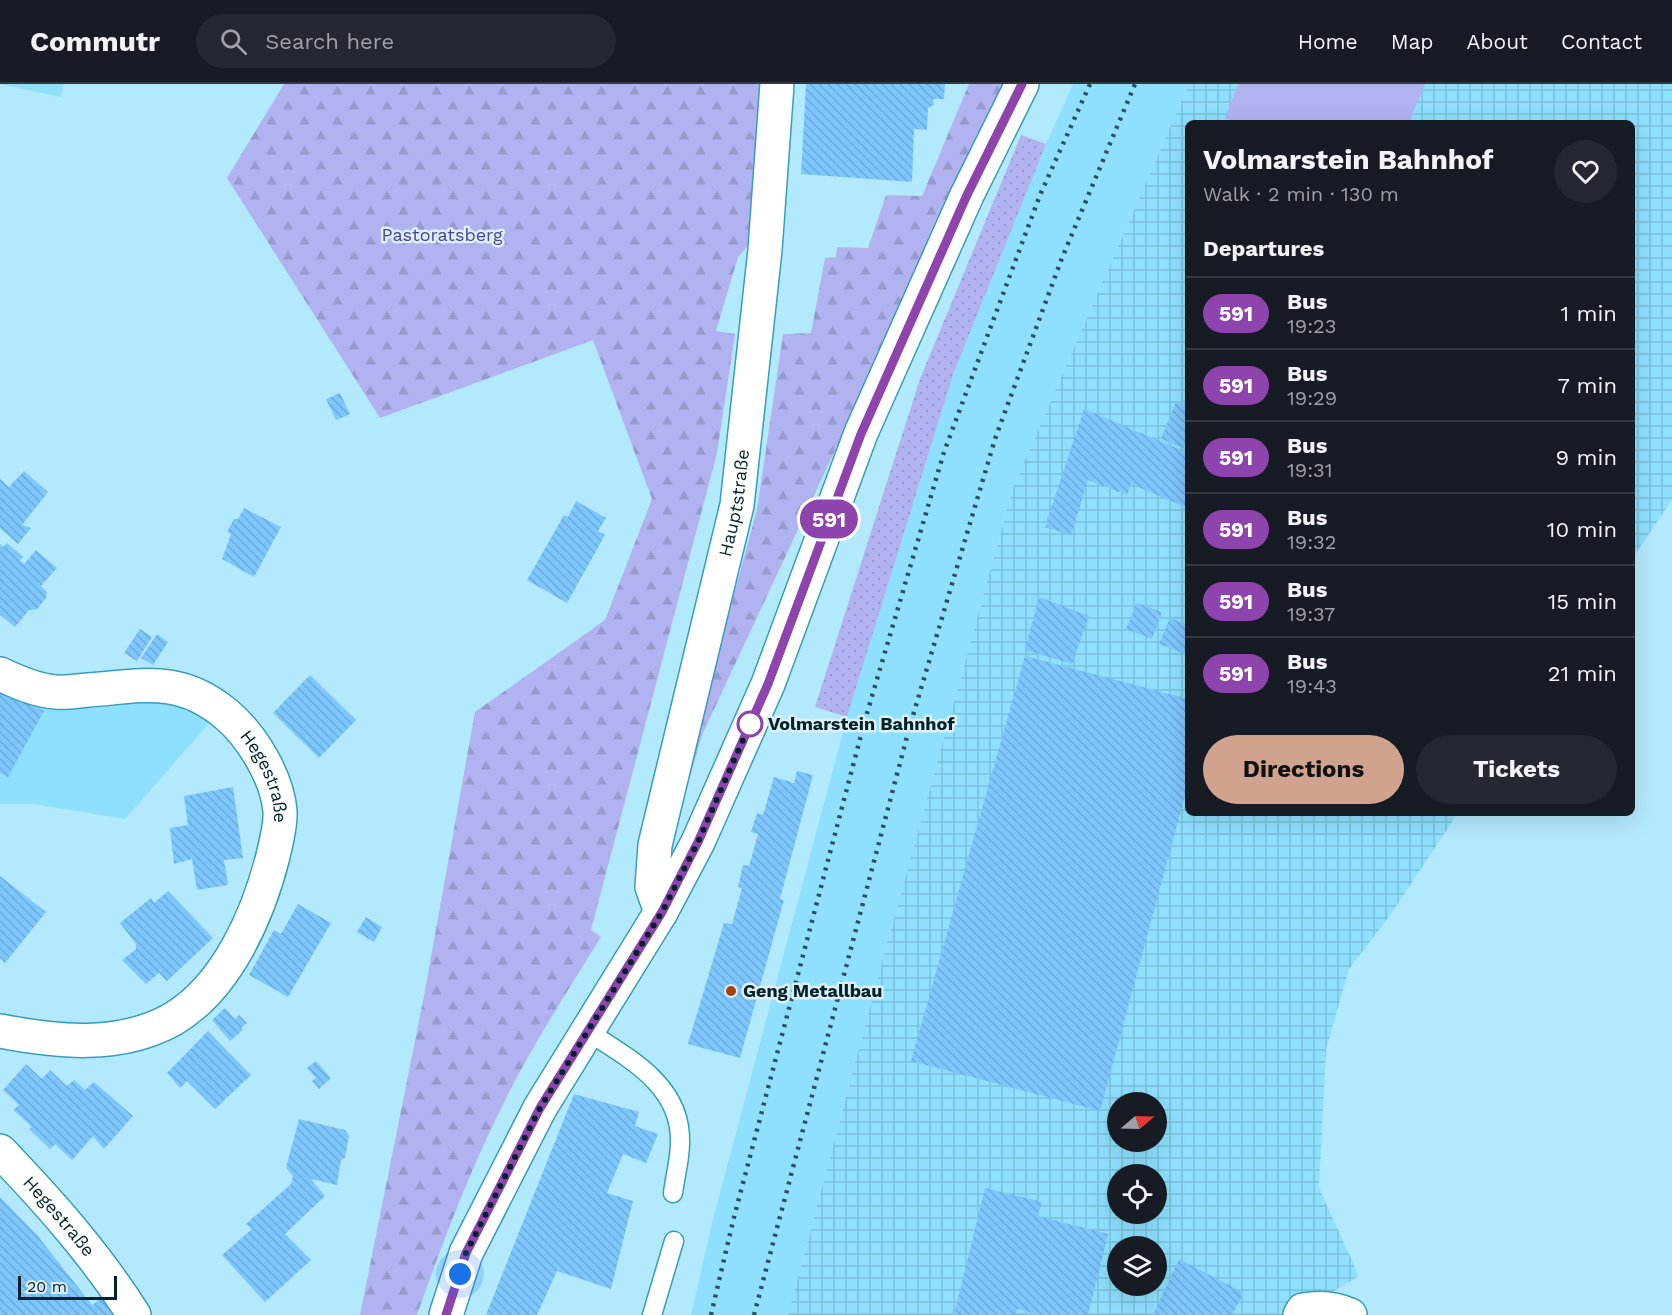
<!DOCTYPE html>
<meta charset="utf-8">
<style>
body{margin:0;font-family:"Work Sans",sans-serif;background:#242831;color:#f1f3f6;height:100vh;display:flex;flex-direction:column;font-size:22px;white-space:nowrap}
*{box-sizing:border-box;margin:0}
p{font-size:20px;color:#9ea1a6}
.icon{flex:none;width:33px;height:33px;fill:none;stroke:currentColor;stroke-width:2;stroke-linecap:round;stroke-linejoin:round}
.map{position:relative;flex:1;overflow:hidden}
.panel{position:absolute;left:1185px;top:36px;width:450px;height:696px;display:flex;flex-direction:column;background:#171b24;border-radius:9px;box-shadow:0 6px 24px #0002}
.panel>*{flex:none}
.badge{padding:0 12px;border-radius:20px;font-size:21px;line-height:39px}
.needle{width:39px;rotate:71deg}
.fabs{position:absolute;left:1107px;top:1008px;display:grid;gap:12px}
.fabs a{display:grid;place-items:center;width:60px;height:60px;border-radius:50%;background:#171b24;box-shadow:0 6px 24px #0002;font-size:30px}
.scale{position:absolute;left:18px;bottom:15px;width:99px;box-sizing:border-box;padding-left:6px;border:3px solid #03222c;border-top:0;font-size:16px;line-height:21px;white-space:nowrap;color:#03222c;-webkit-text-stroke:4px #def0f6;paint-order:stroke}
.you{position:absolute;width:30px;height:30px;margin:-15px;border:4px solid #fff;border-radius:50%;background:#1a73e8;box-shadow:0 0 0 9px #1a73e833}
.map>.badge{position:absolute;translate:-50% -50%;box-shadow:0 0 0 3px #fff}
h2{padding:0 18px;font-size:22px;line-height:54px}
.round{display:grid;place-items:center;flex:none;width:63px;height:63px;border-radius:32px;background:#242831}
.headline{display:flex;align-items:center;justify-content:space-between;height:102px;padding:0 18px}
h1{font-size:28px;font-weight:700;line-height:45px}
.primary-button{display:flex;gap:12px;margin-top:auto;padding:12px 18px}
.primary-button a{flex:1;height:69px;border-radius:36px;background:#cfa38d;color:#111;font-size:24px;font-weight:700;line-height:69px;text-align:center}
.primary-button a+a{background:#242831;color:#f1f3f6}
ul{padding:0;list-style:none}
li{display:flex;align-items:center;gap:18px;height:72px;padding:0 18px;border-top:2px solid #363941}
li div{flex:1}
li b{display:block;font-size:22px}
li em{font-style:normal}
li .badge{min-width:66px;font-weight:700;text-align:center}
header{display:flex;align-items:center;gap:36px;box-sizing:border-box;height:84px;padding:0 30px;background:#171b24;border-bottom:2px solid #363941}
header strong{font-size:28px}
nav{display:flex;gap:33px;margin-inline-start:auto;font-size:21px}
.search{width:420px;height:54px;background:#242831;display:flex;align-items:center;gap:15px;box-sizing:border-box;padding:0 21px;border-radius:33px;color:#9ea1a6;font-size:22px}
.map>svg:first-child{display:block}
.built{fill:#8ee0fe}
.industrial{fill:url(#industrial-grid);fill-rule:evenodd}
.grass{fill:url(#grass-dots)}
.forest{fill:url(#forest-firs)}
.pitch{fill:#b1b3f1}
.building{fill:url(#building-back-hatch)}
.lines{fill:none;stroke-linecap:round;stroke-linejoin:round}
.lane-casing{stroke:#379dbc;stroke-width:21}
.street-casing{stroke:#379dbc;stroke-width:36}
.primary-casing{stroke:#379dbc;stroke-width:36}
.lane{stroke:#fff;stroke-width:18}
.street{stroke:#fff;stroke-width:33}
.primary{stroke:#fff;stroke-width:33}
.rail{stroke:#2c505d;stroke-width:4.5;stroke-dasharray:3 6;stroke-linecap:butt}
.line-casing{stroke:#fff;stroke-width:14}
.line{stroke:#8e44ad;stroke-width:9}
.walk{stroke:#03222c;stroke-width:6;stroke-dasharray:0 10.8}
.stop-dot{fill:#fff;stroke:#8e44ad;stroke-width:3}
.poi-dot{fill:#a5410d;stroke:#def0f6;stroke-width:2}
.labels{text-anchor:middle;stroke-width:5;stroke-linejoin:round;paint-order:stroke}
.park-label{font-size:18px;fill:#494299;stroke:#def0f6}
.street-label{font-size:18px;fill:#03222c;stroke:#def0f6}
.stop-label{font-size:18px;font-weight:bold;fill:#03222c;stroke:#def0f6;text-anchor:start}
.poi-label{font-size:18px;font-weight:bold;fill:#03222c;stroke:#def0f6;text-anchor:start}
</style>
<header>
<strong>Commutr</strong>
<div class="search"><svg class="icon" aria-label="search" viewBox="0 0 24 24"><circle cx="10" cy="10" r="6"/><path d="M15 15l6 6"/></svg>Search here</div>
<nav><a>Home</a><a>Map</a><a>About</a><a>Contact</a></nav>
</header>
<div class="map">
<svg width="1672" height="1231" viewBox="0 0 1672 1231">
<defs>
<pattern id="industrial-grid" width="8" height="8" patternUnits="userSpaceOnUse" patternTransform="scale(1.5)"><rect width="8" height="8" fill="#8ee0fe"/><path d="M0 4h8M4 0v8" fill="none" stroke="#79c0da"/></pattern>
<pattern id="grass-dots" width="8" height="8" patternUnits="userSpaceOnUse" patternTransform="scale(1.5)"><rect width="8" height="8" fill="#b1b3f1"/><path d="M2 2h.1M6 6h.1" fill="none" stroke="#979acf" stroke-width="1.8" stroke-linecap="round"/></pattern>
<pattern id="forest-firs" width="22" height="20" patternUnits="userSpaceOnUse" patternTransform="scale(1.5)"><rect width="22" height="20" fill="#b1b3f1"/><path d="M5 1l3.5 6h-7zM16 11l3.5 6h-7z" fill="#979acf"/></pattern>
<pattern id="building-back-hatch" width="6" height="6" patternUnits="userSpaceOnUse" patternTransform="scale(1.5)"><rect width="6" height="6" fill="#7ec7fe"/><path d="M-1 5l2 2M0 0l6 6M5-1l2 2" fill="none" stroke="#6babda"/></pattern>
</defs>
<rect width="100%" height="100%" fill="#b3e9fd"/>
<g class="built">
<polygon points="0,0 64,0 61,13"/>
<polygon points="1073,0 1189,0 1014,401 886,863 788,1231 691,1231 713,1135 847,633 953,291 1046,60"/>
<polygon points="0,599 132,600 212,636 125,735 34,720 0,720"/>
</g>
<path class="industrial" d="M1189,0H1672V416L1632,475V39H1188V729H1458L1391,830L1349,885L1326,965L1319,1104L1359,1192L1303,1226V1231H788L886,863L1014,401ZM1118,1018H1156V1058H1118ZM1118,1090H1156V1130H1118ZM1118,1162H1156V1202H1118Z"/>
<polygon class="grass" points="1021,51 1046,60 953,291 847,633 815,623 920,295"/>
<g class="forest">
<path d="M284,0H761L751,158L738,173L716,247L735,250L717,369L591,846L601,853C572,900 542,946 516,995C476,1070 445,1151 417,1231H360L424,912L475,628L605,536L652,415L593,256L380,334L227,94Z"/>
<polygon points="969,0 1006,0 702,651 683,717 682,701 757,426 783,250 811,249 825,174 836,173 837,163 868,164 886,111 922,112"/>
</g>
<polygon class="pitch" points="1238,0 1425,0 1409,39 1237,39 1225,34"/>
<g class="building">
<polygon points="806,0 945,0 944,15 933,15 934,21 928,24 927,46 914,45 912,98 801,90"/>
<polygon points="340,309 350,330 336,336 326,315"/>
<polygon points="1176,318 1188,322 1188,366 1161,355"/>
<polygon points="1084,325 1188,369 1188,424 1131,400 1127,411 1088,396 1071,451 1045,443"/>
<polygon points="24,387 48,408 22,441 31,444 18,460 0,444 0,395 9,403"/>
<polygon points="576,417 606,434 598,447 605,451 567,519 527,496 564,431 568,433"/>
<polygon points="244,424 281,443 254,493 222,475 231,450 227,448 234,435 238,435"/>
<polygon points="7,459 23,473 20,476 24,480 36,466 57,484 41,502 47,508 46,514 37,525 29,526 15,543 0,531 0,460 3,463"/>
<polygon points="1039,513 1089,532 1072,580 1025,566"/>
<polygon points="1137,519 1162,528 1152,555 1126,545"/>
<polygon points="1170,534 1188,541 1188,571 1159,560"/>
<polygon points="140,545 152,553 137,577 124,569"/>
<polygon points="157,550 168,558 153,581 141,574"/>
<polygon points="1025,572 1188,615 1188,700 1100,1027 911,977"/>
<polygon points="310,591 356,636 319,674 273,629"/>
<polygon points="3,607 44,627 8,693 0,689 0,610"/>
<polygon points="797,687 813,691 780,815 784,816 740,974 688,960 724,839 732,840 742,804 738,803 743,781 749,782 758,750 751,748 757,729 763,731 774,693 794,699"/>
<polygon points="233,703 243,774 224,776 228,801 197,806 192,775 174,780 170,744 188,741 184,712"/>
<polygon points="0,792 46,828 5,879 0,874"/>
<polygon points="168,807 213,854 167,897 159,889 146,900 122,876 136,865 136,860 120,839 151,814 154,819"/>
<polygon points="298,820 331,839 288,913 249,891 274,846 281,850"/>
<polygon points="366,833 382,843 374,858 357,848"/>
<polygon points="225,924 235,935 239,931 247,939 241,944 243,946 230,957 212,936"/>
<polygon points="208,947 251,991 215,1025 187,997 180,1004 167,989"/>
<polygon points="316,977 331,994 319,1005 312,997 316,994 307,984"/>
<polygon points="26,980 42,995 50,986 67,1002 74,996 85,1006 94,998 133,1032 104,1065 93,1052 72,1076 55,1060 50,1065 29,1045 32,1043 13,1026 19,1021 3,1006"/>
<polygon points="574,1010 639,1028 635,1042 658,1050 646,1079 623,1070 607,1109 633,1117 611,1205 557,1187 537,1231 486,1231"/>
<polygon points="299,1035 345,1046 349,1052 345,1074 341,1076 337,1101 311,1095 325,1112 285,1150 311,1176 265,1218 222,1171 252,1145 246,1140 291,1100 293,1092 286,1084"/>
<polygon points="985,1104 1042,1118 1038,1132 1108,1150 1088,1231 1040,1231 1017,1225 1016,1231 954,1231"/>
<polygon points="0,1113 37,1151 92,1221 102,1214 114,1231 0,1231"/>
<polygon points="1179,1175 1244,1209 1232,1231 1153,1231"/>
</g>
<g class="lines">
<g class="lane-casing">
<g id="lane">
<path d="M587,947C628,974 682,1001 680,1059C680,1075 675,1093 673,1109"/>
<polyline points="652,1231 674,1157"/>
</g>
</g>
<g class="street-casing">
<g id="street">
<path id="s1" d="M0,590C17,598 37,607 56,608C66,609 78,607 88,606C143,602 179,591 226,630C252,652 277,693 280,727C281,742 276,758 273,772C258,831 227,903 173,935C120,965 57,958 0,947"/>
<path id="s2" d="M661,828L652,803L655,761L737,421L765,166L777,0"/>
<path id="s3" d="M0,1067C49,1118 96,1171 134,1231"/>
<path d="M1300,1231L1303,1226C1320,1223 1334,1224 1350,1231"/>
</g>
</g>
<g class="primary-casing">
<polyline id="primary" points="446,1231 466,1169 540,1024 661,828 698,758 768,600 861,349 967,111 1022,0"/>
</g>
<use href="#lane" class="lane"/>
<use href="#street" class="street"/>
<use href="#primary" class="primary"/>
<g class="rail">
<polyline points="711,1231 733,1137 865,636 944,368 1040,111 1090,0"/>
<polyline points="754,1231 909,645 995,355 1062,174 1135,0"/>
</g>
</g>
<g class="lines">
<g class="line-casing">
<polyline id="line" points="446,1231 466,1169 540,1024 662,828 698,758 768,600 861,350 967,111 1022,0"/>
</g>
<use href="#line" class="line"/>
<polyline class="walk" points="460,1190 466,1169 540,1024 662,828 698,758 750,640"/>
</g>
<circle class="stop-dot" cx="750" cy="640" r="12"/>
<circle class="poi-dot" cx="731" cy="907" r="6"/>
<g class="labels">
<g class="park-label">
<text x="442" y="157">Pastoratsberg</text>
</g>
<g class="street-label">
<text dy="6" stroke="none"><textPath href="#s2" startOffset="420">Hauptstraße</textPath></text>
<text dy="6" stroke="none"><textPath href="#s1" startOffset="312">Hegestraße</textPath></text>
<text dy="6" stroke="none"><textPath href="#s3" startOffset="88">Hegestraße</textPath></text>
</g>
<g class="stop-label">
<text x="768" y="646">Volmarstein Bahnhof</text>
</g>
<g class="poi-label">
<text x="743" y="913">Geng Metallbau</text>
</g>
</g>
</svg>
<div class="fabs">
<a><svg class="needle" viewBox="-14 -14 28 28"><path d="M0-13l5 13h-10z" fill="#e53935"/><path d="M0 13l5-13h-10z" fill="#9ea1a6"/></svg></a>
<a><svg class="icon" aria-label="locate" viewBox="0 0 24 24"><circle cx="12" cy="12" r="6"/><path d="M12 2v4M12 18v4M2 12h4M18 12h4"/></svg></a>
<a><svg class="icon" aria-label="layers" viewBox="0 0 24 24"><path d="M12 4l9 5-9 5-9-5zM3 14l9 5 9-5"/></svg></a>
</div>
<div class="scale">20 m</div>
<div class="you" style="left:460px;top:1190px"></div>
<b class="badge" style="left:829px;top:435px;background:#8e44ad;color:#fff">591</b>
<section class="panel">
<div class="headline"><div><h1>Volmarstein Bahnhof</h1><p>Walk · 2 min · 130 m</p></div><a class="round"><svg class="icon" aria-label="heart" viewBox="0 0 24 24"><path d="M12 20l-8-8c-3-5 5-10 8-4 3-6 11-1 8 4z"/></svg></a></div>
<h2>Departures</h2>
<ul>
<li><span class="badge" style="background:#8e44ad;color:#fff">591</span><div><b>Bus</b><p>19:23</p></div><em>1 min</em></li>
<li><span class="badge" style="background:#8e44ad;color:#fff">591</span><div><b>Bus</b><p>19:29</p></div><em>7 min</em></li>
<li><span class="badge" style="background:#8e44ad;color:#fff">591</span><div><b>Bus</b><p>19:31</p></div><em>9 min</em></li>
<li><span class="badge" style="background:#8e44ad;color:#fff">591</span><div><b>Bus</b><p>19:32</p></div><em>10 min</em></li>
<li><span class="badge" style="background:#8e44ad;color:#fff">591</span><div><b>Bus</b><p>19:37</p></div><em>15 min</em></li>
<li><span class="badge" style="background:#8e44ad;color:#fff">591</span><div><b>Bus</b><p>19:43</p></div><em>21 min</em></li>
</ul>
<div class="primary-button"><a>Directions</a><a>Tickets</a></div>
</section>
</div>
